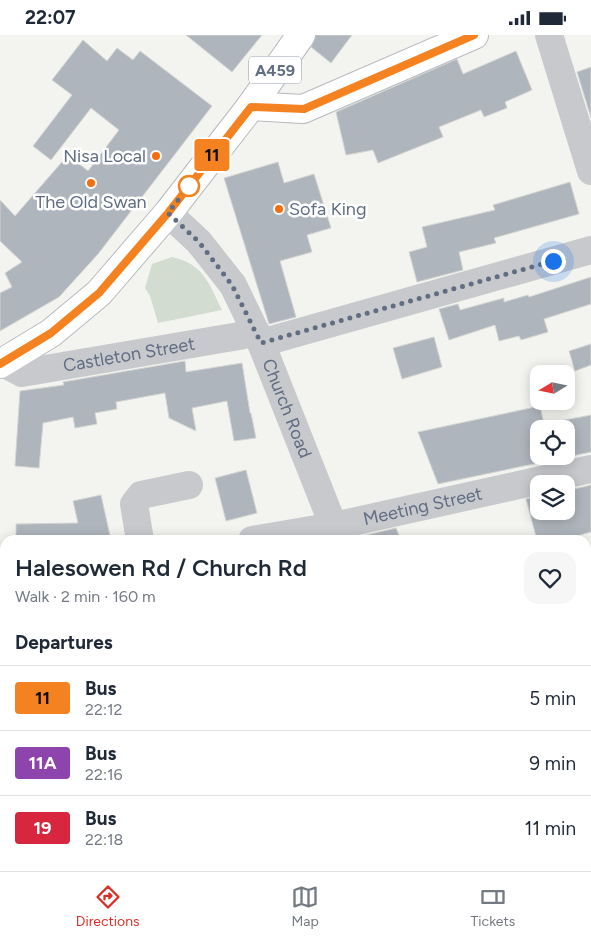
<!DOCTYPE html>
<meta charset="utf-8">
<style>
body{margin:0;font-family:Figtree,sans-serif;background:#f6f6f7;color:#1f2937;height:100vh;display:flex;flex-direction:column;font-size:19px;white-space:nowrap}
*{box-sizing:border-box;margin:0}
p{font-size:16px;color:#747a83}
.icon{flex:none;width:28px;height:28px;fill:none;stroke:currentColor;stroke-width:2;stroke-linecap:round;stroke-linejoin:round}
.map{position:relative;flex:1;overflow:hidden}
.details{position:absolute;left:0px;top:500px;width:591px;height:336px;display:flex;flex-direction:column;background:#fff;border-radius:15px 15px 0 0;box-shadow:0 2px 12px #0003}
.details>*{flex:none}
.badge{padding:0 10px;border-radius:4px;font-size:18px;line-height:32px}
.needle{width:32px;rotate:260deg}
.tools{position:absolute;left:530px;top:330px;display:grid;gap:10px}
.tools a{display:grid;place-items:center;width:45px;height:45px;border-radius:10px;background:#fff;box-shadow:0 2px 12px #0003;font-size:25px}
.you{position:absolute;width:25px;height:25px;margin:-12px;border:4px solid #fff;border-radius:50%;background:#1a73e8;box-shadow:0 0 0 8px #1a73e833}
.map>.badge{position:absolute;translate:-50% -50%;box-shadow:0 0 0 2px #fff}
h2{padding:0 15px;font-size:19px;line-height:45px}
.round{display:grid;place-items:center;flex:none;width:52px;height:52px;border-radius:15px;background:#f6f6f7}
.overview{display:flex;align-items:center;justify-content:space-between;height:85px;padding:0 15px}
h1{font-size:24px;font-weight:600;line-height:38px}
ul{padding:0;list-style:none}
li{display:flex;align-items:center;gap:15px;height:65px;padding:0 15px;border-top:1px solid #e0e1e3}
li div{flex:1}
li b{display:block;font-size:19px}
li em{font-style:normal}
li .badge{min-width:55px;font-weight:700;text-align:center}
.status{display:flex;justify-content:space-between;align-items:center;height:35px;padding:0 25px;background:#fff;direction:ltr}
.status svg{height:14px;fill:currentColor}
.tabs{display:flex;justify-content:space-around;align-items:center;height:70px;border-top:1px solid #e0e1e3;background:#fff;font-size:14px;color:#747a83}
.tabs a{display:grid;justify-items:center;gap:2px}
.tabs .on{color:#d93025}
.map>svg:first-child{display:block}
.green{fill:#d2dcd0}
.building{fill:#afb5bc;stroke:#d4d5d2;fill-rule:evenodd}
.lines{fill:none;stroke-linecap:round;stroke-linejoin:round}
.major-casing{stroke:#b7babe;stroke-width:30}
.minor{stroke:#c7c9cd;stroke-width:28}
.major{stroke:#fff;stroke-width:28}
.line-casing{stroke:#fff;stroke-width:11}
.line{stroke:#f58220;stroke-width:8}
.walk{stroke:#606d83;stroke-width:5;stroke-dasharray:0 9}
.poi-dot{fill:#f46e0f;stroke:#fff;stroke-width:2}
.stop-dot{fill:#fff;stroke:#f58220;stroke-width:2.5}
.labels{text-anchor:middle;stroke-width:5;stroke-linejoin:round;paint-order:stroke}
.shield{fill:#fff;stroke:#9099a8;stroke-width:1}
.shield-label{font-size:16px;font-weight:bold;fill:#606d83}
.poi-label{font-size:18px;fill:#606d83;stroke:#fff;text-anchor:end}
.street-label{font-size:18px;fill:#606d83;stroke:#fff}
</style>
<div class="status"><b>22:07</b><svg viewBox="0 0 49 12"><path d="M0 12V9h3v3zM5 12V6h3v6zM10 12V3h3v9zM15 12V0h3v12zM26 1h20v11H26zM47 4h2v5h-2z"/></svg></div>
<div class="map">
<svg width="591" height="836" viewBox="0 0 591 836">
<rect width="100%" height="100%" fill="#f3f4ef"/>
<path class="green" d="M172,222C204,229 209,249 222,275L158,288L150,261L145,253L152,229Z"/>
<g class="building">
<polygon points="186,0 262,0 232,37"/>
<polygon points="316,0 352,0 331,28 311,12"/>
<polygon points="83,5 107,26 117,13 133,25 140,16 212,71 98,219 59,262 0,296 0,258 12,252 5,238 22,227 0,206 0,165 15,181 68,120 88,136 119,95 91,73 51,125 33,111 72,60 52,45"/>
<polygon points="516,16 532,55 505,67 507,73 484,82 481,75 439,92 443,102 378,128 373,115 346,120 336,77 457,24 463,39"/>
<polygon points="591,32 591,83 577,37"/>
<polygon points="278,127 284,148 314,139 331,193 307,200 312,217 280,226 296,282 269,289 224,143"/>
<polygon points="570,147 579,179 494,203 496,208 459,217 463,235 417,247 409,217 427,212 422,192 495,175 493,170"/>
<polygon points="591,242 591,269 544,284 548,297 521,305 519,301 499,306 495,290 449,305 439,274 458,269 460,275 504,263 504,267 528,260 529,262"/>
<polygon points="434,302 442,332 402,344 393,313"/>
<polygon points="591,309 591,330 575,336 569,316"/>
<polygon points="185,326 186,337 242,328 250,378 251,378 256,403 234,406 227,366 192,373 196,396 169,383 165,358 116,367 117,374 95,378 97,389 75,393 73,382 43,388 39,433 15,431 20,356 64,350 63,347"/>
<path d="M540,371L544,389L591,380V417L438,449L418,397ZM539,394H566V421H539Z"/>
<polygon points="246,435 257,478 226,486 215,443"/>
<polygon points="591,450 591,497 562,505 537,505 526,464 539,462 539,476 566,476 566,456"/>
<polygon points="101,460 111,505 16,505 16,489 78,488 73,466"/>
<polygon points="396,493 401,505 354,505 354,503"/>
</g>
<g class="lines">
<g class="major-casing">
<g id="major">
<polyline points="251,71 303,74 474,0"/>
<polyline points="0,329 51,298 99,258 168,178 251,71 301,0"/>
</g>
</g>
<g class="minor">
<polyline points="549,0 591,136"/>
<path id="s1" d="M168,178L199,207L233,250L261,308L339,505"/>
<polyline points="261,308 591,215"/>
<path id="s2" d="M3,328L22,338L239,301L256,297"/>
<polyline points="140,505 134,469 141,460 189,450"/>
<path id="s3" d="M252,505L334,491L591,434"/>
<polyline points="0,553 5,552"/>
<polyline points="0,793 5,794"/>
<polyline points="457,831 458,836"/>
</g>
<use href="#major" class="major"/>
</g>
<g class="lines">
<g class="line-casing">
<polyline id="line" points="0,329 51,298 99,258 168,178 251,72 304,74 474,0"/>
</g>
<use href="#line" class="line"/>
<polyline class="walk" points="189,151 168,178 199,207 232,250 261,308 553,226"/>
</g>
<g class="poi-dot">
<circle cx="156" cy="121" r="5"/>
<circle cx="91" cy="148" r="5"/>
<circle cx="279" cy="174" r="5"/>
</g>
<circle class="stop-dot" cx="189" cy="151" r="10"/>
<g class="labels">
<rect class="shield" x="249" y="21.5" width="52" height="27" rx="4"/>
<g class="shield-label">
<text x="275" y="41">A459</text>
</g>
<g class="poi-label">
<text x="146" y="127">Nisa Local</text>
<text x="91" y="173" text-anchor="middle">The Old Swan</text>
<text x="289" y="180" text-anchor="start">Sofa King</text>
</g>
<g class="street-label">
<text dy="6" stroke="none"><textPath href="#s2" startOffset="130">Castleton Street</textPath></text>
<text dy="6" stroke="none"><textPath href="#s1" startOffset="232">Church Road</textPath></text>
<text dy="6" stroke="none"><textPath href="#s3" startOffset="174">Meeting Street</textPath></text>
</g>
</g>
</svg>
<div class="tools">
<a><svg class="needle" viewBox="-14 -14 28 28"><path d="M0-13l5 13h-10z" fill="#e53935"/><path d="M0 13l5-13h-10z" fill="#747a83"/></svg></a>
<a><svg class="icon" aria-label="locate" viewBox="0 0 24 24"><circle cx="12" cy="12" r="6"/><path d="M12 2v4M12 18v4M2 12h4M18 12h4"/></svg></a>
<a><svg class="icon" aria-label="layers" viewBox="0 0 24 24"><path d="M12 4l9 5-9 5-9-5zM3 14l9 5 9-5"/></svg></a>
</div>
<div class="you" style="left:553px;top:226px"></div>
<b class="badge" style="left:212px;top:120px;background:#f58220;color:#111">11</b>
<section class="details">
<div class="overview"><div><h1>Halesowen Rd / Church Rd</h1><p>Walk · 2 min · 160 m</p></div><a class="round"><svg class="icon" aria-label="heart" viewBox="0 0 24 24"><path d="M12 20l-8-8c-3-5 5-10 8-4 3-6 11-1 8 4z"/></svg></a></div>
<h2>Departures</h2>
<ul>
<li><span class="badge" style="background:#f58220;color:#111">11</span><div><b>Bus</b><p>22:12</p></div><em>5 min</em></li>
<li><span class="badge" style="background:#8e44ad;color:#fff">11A</span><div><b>Bus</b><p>22:16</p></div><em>9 min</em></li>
<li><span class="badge" style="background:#d7263d;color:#fff">19</span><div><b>Bus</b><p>22:18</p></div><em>11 min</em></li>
</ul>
</section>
</div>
<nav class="tabs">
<a class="on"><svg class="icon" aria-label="directions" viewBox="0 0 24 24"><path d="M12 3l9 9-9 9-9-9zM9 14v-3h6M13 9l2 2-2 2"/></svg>Directions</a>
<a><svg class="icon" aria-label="map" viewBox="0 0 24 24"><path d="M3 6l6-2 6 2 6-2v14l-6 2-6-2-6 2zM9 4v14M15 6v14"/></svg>Map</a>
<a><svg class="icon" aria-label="tickets" viewBox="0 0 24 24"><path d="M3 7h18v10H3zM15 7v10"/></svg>Tickets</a>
</nav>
